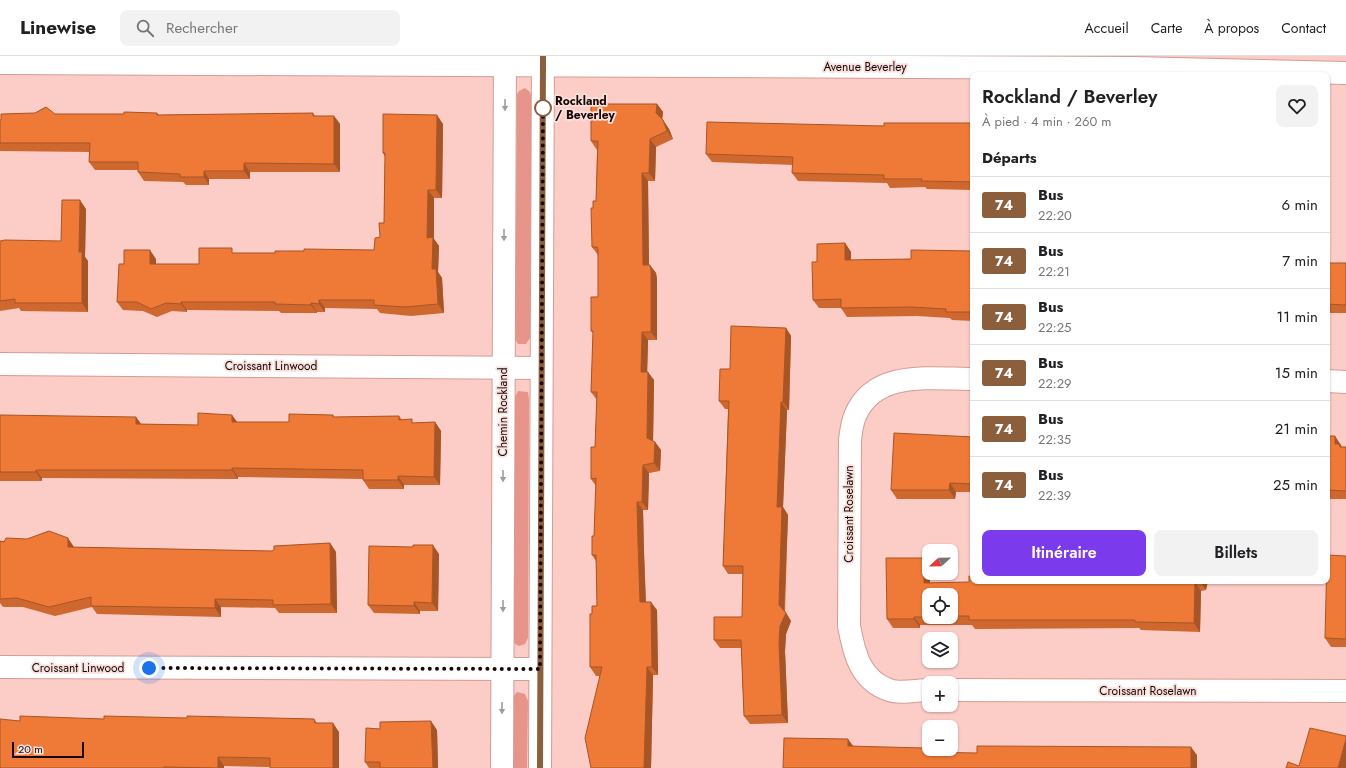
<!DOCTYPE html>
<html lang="fr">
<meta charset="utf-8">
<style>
body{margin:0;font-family:Jost,sans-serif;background:#f2f2f2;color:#202124;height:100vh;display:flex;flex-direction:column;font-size:15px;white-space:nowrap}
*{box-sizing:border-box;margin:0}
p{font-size:13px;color:#757577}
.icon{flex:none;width:22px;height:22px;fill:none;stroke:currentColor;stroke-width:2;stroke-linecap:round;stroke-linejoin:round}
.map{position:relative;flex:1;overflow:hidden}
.details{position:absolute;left:970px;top:16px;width:360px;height:512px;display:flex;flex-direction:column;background:#fff;border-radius:8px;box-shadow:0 1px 3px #0004}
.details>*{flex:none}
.badge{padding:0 8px;border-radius:3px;font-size:14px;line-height:26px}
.needle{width:26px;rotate:248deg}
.fabs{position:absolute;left:922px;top:488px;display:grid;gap:8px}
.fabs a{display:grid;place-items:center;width:36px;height:36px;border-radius:8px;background:#fff;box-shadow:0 1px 3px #0004;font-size:20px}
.scale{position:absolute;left:12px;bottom:10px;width:72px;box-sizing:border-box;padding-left:4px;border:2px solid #190605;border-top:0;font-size:11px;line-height:14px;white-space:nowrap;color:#190605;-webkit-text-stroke:3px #f8e0dd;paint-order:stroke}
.you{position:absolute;width:20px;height:20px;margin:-10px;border:3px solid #fff;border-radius:50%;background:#1a73e8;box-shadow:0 0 0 6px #1a73e833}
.map>.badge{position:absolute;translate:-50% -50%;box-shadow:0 0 0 2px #fff}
h2{padding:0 12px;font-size:15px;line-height:36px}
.round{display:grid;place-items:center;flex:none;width:42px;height:42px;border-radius:8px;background:#f2f2f2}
.overview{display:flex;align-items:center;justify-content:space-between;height:68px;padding:0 12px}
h1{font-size:19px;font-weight:600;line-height:30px}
.action{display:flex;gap:8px;margin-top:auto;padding:8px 12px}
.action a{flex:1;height:46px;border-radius:8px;background:#7c3aed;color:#fff;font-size:16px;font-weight:600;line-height:46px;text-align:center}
.action a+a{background:#f2f2f2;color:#202124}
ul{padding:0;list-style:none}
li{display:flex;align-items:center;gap:12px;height:56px;padding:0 12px;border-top:1px solid #e0e0e0}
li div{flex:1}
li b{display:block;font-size:15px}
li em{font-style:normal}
li .badge{min-width:44px;font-weight:700;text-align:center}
header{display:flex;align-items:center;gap:24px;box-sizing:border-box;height:56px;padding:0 20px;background:#fff;border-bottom:1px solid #e0e0e0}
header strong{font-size:19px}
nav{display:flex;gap:22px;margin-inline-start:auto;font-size:14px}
.search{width:280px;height:36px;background:#f2f2f2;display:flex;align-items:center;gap:10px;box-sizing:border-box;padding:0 14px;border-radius:8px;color:#757577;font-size:15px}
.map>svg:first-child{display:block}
.green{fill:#e7948a}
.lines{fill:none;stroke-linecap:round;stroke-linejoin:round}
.street-casing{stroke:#d49c95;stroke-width:24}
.secondary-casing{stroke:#d49c95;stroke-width:24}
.street{stroke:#fff;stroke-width:22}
.secondary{stroke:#fff;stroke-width:22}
.wall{fill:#ce682e;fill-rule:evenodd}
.shaded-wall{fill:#a75526}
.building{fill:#ef7936;stroke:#a75526}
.oneway{fill:#a39b9b}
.line-casing{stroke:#fff;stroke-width:9}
.line{stroke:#8b5e3c;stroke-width:6}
.walk{stroke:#190605;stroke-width:4;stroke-dasharray:0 7.2}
.stop-dot{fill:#fff;stroke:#8b5e3c;stroke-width:2}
.labels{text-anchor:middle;stroke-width:3.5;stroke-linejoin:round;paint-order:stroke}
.street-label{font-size:12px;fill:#190605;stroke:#f8e0dd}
.stop-label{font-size:12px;font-weight:bold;fill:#190605;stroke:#f8e0dd;text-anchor:start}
</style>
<header>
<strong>Linewise</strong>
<div class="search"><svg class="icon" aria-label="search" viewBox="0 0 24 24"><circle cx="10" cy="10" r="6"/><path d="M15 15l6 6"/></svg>Rechercher</div>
<nav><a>Accueil</a><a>Carte</a><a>À propos</a><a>Contact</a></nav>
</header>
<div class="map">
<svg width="1346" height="712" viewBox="0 0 1346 712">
<rect width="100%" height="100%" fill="#fcccc6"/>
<g class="green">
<polygon points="525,32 530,36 532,43 530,282 526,288 518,288 515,283 517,38 519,35"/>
<polygon points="518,335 528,336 529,344 528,582 525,588 519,590 515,588 513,583 515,341"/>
<polygon points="517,636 525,638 528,645 527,712 513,712 513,641"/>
</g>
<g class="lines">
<g class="street-casing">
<g id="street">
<polyline points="0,7 1132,12 1346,17"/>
<polyline points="0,308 541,312"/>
<polyline points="1327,325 1346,326"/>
<polyline points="0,611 540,613"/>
<path d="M929,634C917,634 900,638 889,634C860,624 854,597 849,570L850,384C851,376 852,367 855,360C874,313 932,323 973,323"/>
<polyline points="951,634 1346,635"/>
</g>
</g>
<g class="secondary-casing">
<g id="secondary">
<polyline points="502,712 505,0"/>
<polyline points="540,712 543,0"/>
</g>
</g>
<use href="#street" class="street"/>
<use href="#secondary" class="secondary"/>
</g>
<g class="wall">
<polygon points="657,48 663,56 662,63 669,73 673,83 656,91 655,125 648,125 649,209 656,217 657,223 657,284 648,284 647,316 654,324 653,385 655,386 661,394 660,415 649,417 648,454 643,454 644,496 646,546 657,554 658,619 653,619 651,712 591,712 600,620 596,620 590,611 592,558 597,550 596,505 592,499 594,480 596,430 591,423 595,391 597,344 591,336 593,277 591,275 598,241 598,199 592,191 593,152 596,145 597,94 591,85"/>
<polygon points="157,57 159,59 313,57 315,60 334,60 340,68 340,116 250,116 250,123 209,123 209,129 186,129 183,126 144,125 138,116 138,114 95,114 89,106 89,96 0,95 0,64 55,58 124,58"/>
<polygon points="973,67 973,134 927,133 925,131 890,132 887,127 798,125 792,117 793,109 712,106 706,98 884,70"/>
<polygon points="443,68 442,142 434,142 434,183 439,190 438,216 442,222 444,257 411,260 380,257 377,253 325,252 325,256 317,256 317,257 281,257 279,255 187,254 187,256 172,255 157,261 143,255 123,254 117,246 124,208 156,203 156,208 199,208 235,197 275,197 304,195 374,194 380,181 384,167 385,101 383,97"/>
<polygon points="1327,73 1329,76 1330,135 1327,135"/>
<polygon points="86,153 85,201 88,205 88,256 21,255 19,252 0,255 0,185 61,185"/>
<polygon points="845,187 851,196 851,204 911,203 973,195 973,265 952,264 950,262 917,260 847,261 841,252 819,252 813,244 817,206"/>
<rect x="1327" y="207" width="19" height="50"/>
<polygon points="786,272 791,280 789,354 787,354 783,451 788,459 785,555 791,565 786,578 785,595 788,667 750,668 744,660 741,592 720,592 714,584 742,561 743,518 728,518 723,510 728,353 725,353 719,345 730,313"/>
<polygon points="0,359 141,368 198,369 237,366 289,366 333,359 334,361 399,360 402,364 414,367 435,366 441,375 440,429 404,429 404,433 369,433 363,424 363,423 238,421 238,423 42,422 42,425 0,425"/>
<polygon points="1327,380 1341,389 1342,391 1346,391 1346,443 1327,443"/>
<polygon points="973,381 973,436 956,436 955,443 897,443 891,434"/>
<polygon points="0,485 74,491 272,495 330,487 336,496 337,557 279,557 275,552 221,551 221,561 97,558 92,551 55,560 23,551 3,551 0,547"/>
<polygon points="439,498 438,555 420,555 420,558 374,557 368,549"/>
<polygon points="1346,500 1346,591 1331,591 1325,582"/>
<path d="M924,502L929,509V517H930V527L969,526L973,525H1208L1206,534L1201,535L1200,576L1141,574L1139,572L975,573L972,569H920V572H893L887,563ZM929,539H951V561H929Z"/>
<polygon points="187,662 314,663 317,667 339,676 270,711 224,710 224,712 0,712 20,665"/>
<polygon points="437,674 438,712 369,712 365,706"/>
</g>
<g class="shaded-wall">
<polygon points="657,48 663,56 662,65 656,57"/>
<polygon points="437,59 443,68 442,142 436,134"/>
<polygon points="334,60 340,68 340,116 334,108"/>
<polygon points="663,64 669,73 673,83 667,75"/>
<polygon points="1327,73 1329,76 1330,135 1327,131"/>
<polygon points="650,83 656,91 655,125 649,117"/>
<polygon points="244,107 250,116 250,123 244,115"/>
<polygon points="204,115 209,123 209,129 204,121"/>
<polygon points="642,117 648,125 649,217 643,209"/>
<polygon points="428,134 434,142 434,183 439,190 438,216 442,222 444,257 438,248 427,182"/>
<polygon points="80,144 86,153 85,201 88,205 88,256 82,247 79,196"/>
<polygon points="845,187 851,196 851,213 845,204"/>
<polygon points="150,194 156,203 156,217 150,208"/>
<polygon points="650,209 656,217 657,223 657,284 651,276"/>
<polygon points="319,244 325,252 325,256 319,248"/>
<polygon points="181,246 187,254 187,256 181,248"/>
<polygon points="311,247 317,256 317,257 311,249"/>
<polygon points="786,272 791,280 789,354 783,346"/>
<polygon points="642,276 648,284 647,324 641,316"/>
<polygon points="648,316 654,324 653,390 647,382"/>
<polygon points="781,346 787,354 783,451 788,459 784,558 779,549 777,451"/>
<polygon points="232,359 238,367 232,366"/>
<polygon points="136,361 142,369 136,368"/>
<polygon points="435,366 441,375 440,429 434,421"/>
<polygon points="1335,380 1341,389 1341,390 1345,396 1335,388"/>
<polygon points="655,386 661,394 660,415 654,407"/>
<polygon points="643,409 649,417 648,454 642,446"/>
<polygon points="232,412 238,421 238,423 232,414"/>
<polygon points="36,414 42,422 42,425 36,416"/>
<polygon points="398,420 404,429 404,433 398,424"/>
<polygon points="950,427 956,436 955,443 949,434"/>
<polygon points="637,446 643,454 644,496 646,554 640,546 638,487"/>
<polygon points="68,482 74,491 74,500 68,491"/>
<polygon points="330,487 336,496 337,557 331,548"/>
<polygon points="433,489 439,498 438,555 432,547"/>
<polygon points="924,502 929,509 929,517 930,517 930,535 924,527"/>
<polygon points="1200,525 1208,525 1206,534 1200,526"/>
<polygon points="1195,526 1201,535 1200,576 1194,567"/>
<polygon points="215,543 221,551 221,561 215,552"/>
<polygon points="414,546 420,555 420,558 414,550"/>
<polygon points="651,546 657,554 658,619 652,611"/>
<polygon points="786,557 791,565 786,578 785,595 788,667 782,659 779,587 780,570"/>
<polygon points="914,561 920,569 920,572 914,563"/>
<polygon points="647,611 653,619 651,712 644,712"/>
<polygon points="431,665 437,674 438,712 433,712"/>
<polygon points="333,667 339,676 339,712 333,712"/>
<polygon points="848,683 854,691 848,690"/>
<polygon points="1346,683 1346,712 1338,712"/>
<polygon points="1191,691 1197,699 1197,712 1191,712"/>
<polygon points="218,701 224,710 224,712 218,712"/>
</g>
<g class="building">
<polygon points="591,48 657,48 656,57 663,64 667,75 650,83 649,117 642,117 643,209 650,209 651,214 651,276 642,276 641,316 648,316 647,382 655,386 654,407 643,409 642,446 637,446 638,487 640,546 651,546 652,611 647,611 644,712 591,712 585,682 602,611 590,611 590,558 592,558 592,550 597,550 596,499 592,499 592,480 594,480 596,422 591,423 591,391 595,391 597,336 591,336 593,275 591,275 591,241 598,241 598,193 597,191 592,191 591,152 593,152 593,145 596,145 598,85 591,85"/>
<polygon points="46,51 55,58 124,58 124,56 157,57 157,59 313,57 313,60 334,60 334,108 244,107 244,115 204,115 204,121 180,121 180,118 138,116 138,106 89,106 90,87 0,87 0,64 1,64 1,58 35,57"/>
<polygon points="383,58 437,59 436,134 428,134 427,182 433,181 432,213 436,213 438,248 405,251 374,249 374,244 319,244 319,248 311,247 311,249 275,248 275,246 181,246 181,248 166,247 151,253 137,246 117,246 119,208 124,208 124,194 150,194 150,208 199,208 199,192 232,192 232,197 275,197 275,195 304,195 304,193 374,194 375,182 380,181 379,167 384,167 385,97 383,97"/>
<polygon points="707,66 884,70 884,67 973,67 973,126 921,125 922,123 884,123 884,119 792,117 793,101 706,98"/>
<polygon points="62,144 80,144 79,196 82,196 82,247 15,247 15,243 0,245 0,185 5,184 61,185"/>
<polygon points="845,187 845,204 911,203 911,194 973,195 973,256 946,256 946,253 911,251 841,252 841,243 813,244 812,206 817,206 817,188"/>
<polygon points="1327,207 1346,207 1346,249 1327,248"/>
<polygon points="731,270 786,272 783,346 781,346 777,451 782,451 779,549 786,557 780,570 779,587 782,659 744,660 741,584 714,584 714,561 742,561 743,510 723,510 729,345 719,345 720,313 730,313"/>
<polygon points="198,357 232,359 232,366 289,366 289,358 333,359 333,361 399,360 399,364 412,363 412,367 435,366 434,421 398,420 398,424 363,424 363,414 232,412 232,414 36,414 36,416 0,416 0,359 136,361 136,368 198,369"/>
<polygon points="894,377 973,381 973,428 950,427 949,434 891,434"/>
<polygon points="1327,380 1335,380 1335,388 1339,388 1340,391 1346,391 1346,435 1327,434"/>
<polygon points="49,475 68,482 68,491 272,495 274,494 274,490 330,487 331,548 273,549 273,544 215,543 215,552 91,550 91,541 49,551 17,542 0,543 0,485 4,486 6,482 27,483"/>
<polygon points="413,489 433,489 432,547 414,546 414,550 368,549 369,490 413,491"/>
<polygon points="1327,499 1346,500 1346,583 1325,582"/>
<polygon points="886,502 924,502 924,527 969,526 969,520 973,520 973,525 1200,525 1200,526 1195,526 1194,567 1135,566 1135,564 969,564 969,560 951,560 951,539 929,539 929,561 914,561 914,563 887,563"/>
<polygon points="20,660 104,663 104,660 187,662 187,660 314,663 315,667 333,667 333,712 270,712 270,702 218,701 218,712 164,711 164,712 0,712 0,663 20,665"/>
<polygon points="431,665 433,712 380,712 380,706 365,706 366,672 380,673 380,666"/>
<polygon points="1310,672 1346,680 1346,683 1338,712 1286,712 1288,706 1299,710"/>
<polygon points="784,682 848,683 848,690 924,692 924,696 977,697 977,690 1191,691 1191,712 783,712"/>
</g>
<defs><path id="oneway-solid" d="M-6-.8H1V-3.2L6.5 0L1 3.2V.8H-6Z"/></defs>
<g class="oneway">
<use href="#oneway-solid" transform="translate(505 49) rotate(90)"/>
<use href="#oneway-solid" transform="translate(504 179) rotate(90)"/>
<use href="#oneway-solid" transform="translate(503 420) rotate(90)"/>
<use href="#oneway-solid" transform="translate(503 550) rotate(90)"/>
<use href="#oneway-solid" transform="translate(502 652) rotate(90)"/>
</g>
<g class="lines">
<g class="line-casing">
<polyline id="line" points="540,712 543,0"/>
</g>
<use href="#line" class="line"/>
<polyline class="walk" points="149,612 540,613 543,52"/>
</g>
<circle class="stop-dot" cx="543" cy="52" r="8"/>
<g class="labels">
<g class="street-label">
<text x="865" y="15">Avenue Beverley</text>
<text x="271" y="314">Croissant Linwood</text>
<text transform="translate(503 356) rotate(-90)" y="4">Chemin Rockland</text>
<text transform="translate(849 458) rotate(-90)" y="4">Croissant Roselawn</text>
<text x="78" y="616">Croissant Linwood</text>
<text x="1148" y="639">Croissant Roselawn</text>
</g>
<g class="stop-label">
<text x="555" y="49">Rockland<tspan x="555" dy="14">/ Beverley</tspan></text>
</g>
</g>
</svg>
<div class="fabs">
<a><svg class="needle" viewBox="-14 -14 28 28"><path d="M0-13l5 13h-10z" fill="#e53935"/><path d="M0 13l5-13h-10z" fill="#757577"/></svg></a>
<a><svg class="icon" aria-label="locate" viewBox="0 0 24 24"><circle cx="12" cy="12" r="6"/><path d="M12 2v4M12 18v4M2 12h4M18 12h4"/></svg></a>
<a><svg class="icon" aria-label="layers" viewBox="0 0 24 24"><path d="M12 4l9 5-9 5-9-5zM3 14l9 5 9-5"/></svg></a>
<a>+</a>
<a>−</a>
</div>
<div class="scale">20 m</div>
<div class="you" style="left:149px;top:612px"></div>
<section class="details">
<div class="overview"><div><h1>Rockland / Beverley</h1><p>À pied · 4 min · 260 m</p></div><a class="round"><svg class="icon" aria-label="heart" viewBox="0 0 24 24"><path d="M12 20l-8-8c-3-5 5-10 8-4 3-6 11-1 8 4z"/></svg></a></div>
<h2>Départs</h2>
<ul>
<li><span class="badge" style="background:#8b5e3c;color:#fff">74</span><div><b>Bus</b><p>22:20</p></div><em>6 min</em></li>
<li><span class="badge" style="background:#8b5e3c;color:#fff">74</span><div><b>Bus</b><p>22:21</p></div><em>7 min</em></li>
<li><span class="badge" style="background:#8b5e3c;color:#fff">74</span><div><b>Bus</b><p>22:25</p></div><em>11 min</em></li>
<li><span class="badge" style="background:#8b5e3c;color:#fff">74</span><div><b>Bus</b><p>22:29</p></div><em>15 min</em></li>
<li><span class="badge" style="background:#8b5e3c;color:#fff">74</span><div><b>Bus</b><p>22:35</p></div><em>21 min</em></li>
<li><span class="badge" style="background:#8b5e3c;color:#fff">74</span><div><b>Bus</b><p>22:39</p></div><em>25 min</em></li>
</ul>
<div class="action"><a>Itinéraire</a><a>Billets</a></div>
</section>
</div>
